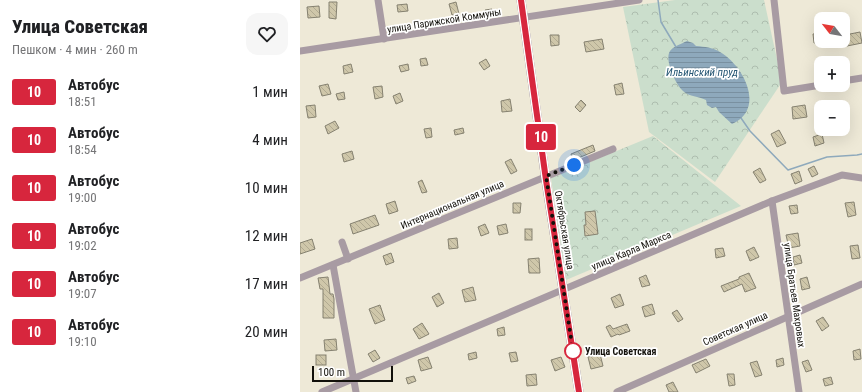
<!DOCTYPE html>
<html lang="ru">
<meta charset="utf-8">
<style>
body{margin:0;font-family:"Roboto Condensed",sans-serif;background:#f6f6f6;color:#202124;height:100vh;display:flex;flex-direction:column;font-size:15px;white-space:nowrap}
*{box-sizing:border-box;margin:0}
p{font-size:13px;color:#757577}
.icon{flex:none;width:22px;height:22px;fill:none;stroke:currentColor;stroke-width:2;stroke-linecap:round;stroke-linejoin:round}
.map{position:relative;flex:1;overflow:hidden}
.details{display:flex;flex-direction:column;background:#fff;width:300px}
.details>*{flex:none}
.badge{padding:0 8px;border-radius:3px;font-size:14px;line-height:26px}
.needle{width:26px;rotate:301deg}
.fabs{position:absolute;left:514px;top:12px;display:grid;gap:8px}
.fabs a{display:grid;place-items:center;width:36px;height:36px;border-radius:8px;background:#fff;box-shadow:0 4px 16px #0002;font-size:20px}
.scale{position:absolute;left:12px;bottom:10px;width:81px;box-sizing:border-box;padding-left:4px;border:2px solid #12100a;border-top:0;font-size:11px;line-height:14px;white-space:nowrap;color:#12100a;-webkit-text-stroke:3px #fff;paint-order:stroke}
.you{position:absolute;width:20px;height:20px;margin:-10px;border:3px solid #fff;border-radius:50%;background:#1a73e8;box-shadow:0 0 0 6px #1a73e833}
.map>.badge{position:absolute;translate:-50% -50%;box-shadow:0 0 0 2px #fff}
.round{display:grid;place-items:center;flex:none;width:42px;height:42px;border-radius:12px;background:#f6f6f6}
.head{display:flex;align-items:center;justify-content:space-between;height:68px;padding:0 12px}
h1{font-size:19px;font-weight:800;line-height:30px}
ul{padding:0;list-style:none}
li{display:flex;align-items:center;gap:12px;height:48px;padding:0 12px}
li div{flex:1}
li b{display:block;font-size:15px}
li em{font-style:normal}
li .badge{min-width:44px;font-weight:700;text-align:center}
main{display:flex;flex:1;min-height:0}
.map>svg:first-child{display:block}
.forest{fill:url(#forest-crowns)}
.water{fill:url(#water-rules)}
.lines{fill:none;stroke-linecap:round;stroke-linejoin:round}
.stream{stroke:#8ea9bc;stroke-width:1.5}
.building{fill:url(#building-back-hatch);stroke:#858170}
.minor{stroke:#a89ba3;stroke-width:7}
.major{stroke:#715c69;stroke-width:9}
.line-casing{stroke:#fff;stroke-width:9}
.line{stroke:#d7263d;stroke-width:6}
.walk{stroke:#12100a;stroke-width:4;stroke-dasharray:0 7.2}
.stop-dot{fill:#fff;stroke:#d7263d;stroke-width:2}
.labels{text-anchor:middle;stroke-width:3.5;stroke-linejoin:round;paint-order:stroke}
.street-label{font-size:10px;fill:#12100a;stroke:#fff}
.stop-label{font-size:10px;font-weight:bold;fill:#12100a;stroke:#fff;text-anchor:start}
.water-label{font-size:11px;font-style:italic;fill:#295976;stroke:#fff}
</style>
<main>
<section class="details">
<div class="head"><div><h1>Улица Советская</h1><p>Пешком · 4 мин · 260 m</p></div><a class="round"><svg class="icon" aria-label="heart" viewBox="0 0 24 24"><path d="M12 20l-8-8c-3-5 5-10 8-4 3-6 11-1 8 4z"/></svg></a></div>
<ul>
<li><span class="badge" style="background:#d7263d;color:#fff">10</span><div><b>Автобус</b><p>18:51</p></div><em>1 мин</em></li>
<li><span class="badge" style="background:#d7263d;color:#fff">10</span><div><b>Автобус</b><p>18:54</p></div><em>4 мин</em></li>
<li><span class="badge" style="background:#d7263d;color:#fff">10</span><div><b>Автобус</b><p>19:00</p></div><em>10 мин</em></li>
<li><span class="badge" style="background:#d7263d;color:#fff">10</span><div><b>Автобус</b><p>19:02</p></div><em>12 мин</em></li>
<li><span class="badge" style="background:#d7263d;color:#fff">10</span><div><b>Автобус</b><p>19:07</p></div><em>17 мин</em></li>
<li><span class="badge" style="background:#d7263d;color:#fff">10</span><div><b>Автобус</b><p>19:10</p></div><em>20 мин</em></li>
</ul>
</section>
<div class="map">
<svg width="562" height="392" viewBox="0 0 562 392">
<defs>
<pattern id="forest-crowns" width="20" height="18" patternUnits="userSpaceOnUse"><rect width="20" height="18" fill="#cbdecc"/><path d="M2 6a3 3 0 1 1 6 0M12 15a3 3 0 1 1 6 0" fill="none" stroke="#adbdae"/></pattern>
<pattern id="water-rules" width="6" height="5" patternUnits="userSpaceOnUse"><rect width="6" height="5" fill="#8ea9bc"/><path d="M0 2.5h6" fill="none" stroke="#7990a0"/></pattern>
<pattern id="building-back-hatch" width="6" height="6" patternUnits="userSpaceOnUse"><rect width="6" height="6" fill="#cfc7aa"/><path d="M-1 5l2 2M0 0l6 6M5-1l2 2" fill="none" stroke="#b1aa91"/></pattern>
</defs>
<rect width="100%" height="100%" fill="#eee9d7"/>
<g class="forest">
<polygon points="375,0 464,0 482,82 415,182 349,132 323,7"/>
<polygon points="353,136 441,206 266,280 251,178"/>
</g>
<path class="water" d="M387,41L393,43L396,46C406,47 411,47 420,52C444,66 466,109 432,124L419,112L416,107L412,108L407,105L406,100C398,96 390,97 383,91C376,85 364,60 370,51C374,46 381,44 387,41Z"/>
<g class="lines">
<g class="stream">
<polyline points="358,0 361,22 376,47"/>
<polyline points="441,118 450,131 488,170 527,157 557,155 562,154"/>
</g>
</g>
<g class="building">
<polygon points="29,2 37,2 36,19 29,18"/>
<polygon points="156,2 159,14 152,15 149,4"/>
<polygon points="107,4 108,11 98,12 97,5"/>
<polygon points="19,6 20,17 8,18 7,7"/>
<polygon points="192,9 193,16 186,17 185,10"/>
<polygon points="560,32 562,43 547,46 545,35"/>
<polygon points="520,33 522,42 514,43 513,34"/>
<polygon points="250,35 259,35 259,45 251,46"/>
<polygon points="302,39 304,49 286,52 284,42"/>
<polygon points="126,58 128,65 121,66 120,59"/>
<polygon points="186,59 190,66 184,70 179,63"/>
<polygon points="51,64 53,72 44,74 43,66"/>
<polygon points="108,64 109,70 101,72 99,66"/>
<polygon points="322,83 324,94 316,95 314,85"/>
<polygon points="28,84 31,94 22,96 19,86"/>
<polygon points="82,86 83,97 75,99 73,87"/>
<polygon points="44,92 45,99 38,100 36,94"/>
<polygon points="100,93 103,101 96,104 93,96"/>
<polygon points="210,99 212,111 202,112 201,101"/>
<polygon points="281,100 286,105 280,112 275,107"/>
<polygon points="15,105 16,117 8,118 6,106"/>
<polygon points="505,105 507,117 493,119 492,107"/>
<polygon points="35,121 39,128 28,134 25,126"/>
<polygon points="131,128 132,137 126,138 124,129"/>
<polygon points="163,128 164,133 155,135 154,130"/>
<polygon points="479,130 486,143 477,147 471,134"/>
<polygon points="522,134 524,143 515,146 513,137"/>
<polygon points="293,145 295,151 271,161 272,158 271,154"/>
<polygon points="52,151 54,159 44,162 42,154"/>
<polygon points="211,159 217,171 211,174 205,162"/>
<polygon points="514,166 518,174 512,177 508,169"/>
<polygon points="460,168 466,180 460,183 453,172"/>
<polygon points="499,171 502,181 495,184 491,174"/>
<polygon points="122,180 127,192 122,193 118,182"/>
<polygon points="95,201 98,211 89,214 86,204"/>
<polygon points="554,202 556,215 548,217 545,203"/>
<polygon points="213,203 221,203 220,213 213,213"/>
<polygon points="497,205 498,213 491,214 489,206"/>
<polygon points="295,211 298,234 285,236 284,225 286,225 285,212"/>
<polygon points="75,215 79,225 53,234 50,224"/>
<polygon points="185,224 189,233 181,236 178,227"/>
<polygon points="206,224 208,233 199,235 197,226"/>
<rect x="225" y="229" width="7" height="11"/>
<polygon points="498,233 500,246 489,248 486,235"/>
<polygon points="157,238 158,248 149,249 148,239"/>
<polygon points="12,239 15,249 0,254 0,243"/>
<polygon points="558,245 560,258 552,259 550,246"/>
<polygon points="454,247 459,257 450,261 446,251"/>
<polygon points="423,248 425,256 416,258 415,249"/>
<polygon points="91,253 94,262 86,265 83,256"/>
<polygon points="500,255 502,263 494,265 493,257"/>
<polygon points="239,258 240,273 229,273 228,259"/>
<polygon points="449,273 456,288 445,292 442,284 424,292 421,286 439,279 439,277"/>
<polygon points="346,275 350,285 342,287 339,278"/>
<polygon points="28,277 30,294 33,294 34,299 34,318 23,318 23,289 20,289 18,278"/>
<polygon points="507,277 510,288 502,290 500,279"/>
<polygon points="173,287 176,300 165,302 162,290"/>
<polygon points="139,293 144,303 137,307 132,297"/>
<polygon points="320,294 324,305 315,308 311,298"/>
<polygon points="352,304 355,314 345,317 342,307"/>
<polygon points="80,305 85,320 75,324 69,309"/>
<polygon points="377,310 383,319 378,322 372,313"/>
<polygon points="523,317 529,326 522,331 516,321"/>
<polygon points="122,323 129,334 119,339 113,329"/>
<polygon points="327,324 330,331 319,335 318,334 311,337 306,327 310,325 313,329"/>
<polygon points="204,327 205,335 198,336 197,329"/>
<polygon points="36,339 37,350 25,351 24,340"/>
<polygon points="560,349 561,359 554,360 553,351"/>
<polygon points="75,350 80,358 73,362 68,354"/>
<polygon points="176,352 177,358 169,360 168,354"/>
<polygon points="216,352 218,361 211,362 209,353"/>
<polygon points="300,354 303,366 291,369 288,357"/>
<rect x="16" y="355" width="10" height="10"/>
<polygon points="128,357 132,368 121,371 118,360"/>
<polygon points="261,357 265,367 255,371 251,360"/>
<polygon points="483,358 484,365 477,367 476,360"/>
<polygon points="406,359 410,366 396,373 392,365"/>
<polygon points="508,360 512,370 506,372 502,362"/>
<polygon points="457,361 462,375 455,377 450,363"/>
<polygon points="236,374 237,385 227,386 226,375"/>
<polygon points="427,374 434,374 435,385 429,386"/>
<polygon points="114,376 116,381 108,384 106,378"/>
<polygon points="531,377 533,384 525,386 523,379"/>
<polygon points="373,382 378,392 369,392 366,385"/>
</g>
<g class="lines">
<g class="minor">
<polyline points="78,0 84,39"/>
<polyline points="474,0 484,91 521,85"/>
<polyline points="0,51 339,0"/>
<polyline points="543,81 562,78"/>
<polyline points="472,201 499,392"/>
<polyline points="42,242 48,259"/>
<polyline points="33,265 56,392"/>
<polyline points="0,278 313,149"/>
<polyline points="22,392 472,201 542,175 562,178"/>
<polyline points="317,392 562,284"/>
</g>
<polyline class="major" points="221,0 246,181 279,392"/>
</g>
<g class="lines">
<g class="line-casing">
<polyline id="line" points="221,0 246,180 279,392"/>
</g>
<use href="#line" class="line"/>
<polyline class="walk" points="273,351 246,176 274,165"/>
</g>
<circle class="stop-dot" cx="273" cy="351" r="8"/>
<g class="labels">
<g class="street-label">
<text transform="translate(144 20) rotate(-9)" y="4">улица Парижской Коммуны</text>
<text transform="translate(152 204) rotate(-23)" y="4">Интернациональная улица</text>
<text transform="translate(265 230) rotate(81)" y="4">Октябрьская улица</text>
<text transform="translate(331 250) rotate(-23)" y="4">улица Карла Маркса</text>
<text transform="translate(495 295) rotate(82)" y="4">улица Братьев Махровых</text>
<text transform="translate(435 328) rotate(-24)" y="4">Советская улица</text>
</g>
<g class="stop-label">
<text x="285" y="355">Улица Советская</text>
</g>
<g class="water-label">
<text x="402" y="76">Ильинский пруд</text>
</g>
</g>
</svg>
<div class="fabs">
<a><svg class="needle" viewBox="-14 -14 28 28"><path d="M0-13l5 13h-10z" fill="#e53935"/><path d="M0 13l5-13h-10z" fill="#757577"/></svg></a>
<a>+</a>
<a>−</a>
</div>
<div class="scale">100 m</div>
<div class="you" style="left:274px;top:165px"></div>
<b class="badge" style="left:241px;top:137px;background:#d7263d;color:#fff">10</b>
</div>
</main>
